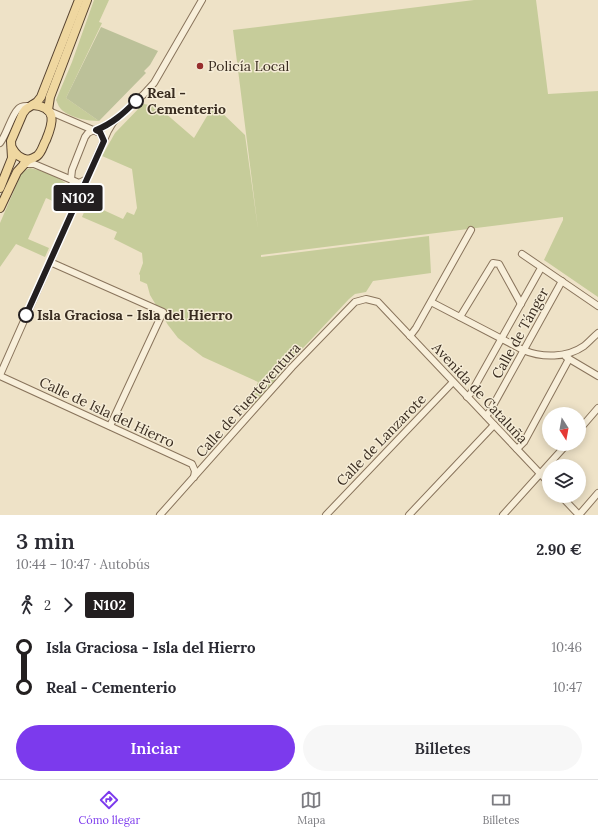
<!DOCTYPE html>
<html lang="es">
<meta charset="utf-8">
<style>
body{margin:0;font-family:Lora,serif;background:#f7f7f7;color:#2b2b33;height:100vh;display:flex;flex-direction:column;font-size:15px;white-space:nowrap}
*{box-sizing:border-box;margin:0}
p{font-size:13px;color:#7c7c81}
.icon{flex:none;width:22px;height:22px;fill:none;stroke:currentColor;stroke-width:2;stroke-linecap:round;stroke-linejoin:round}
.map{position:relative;height:515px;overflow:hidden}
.sheet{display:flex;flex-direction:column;background:#fff;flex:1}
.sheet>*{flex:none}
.badge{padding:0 8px;border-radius:3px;font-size:14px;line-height:26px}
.needle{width:26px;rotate:169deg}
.fabs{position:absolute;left:542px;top:407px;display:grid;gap:8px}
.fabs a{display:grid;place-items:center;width:44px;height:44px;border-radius:50%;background:#fff;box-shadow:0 2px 10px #0003;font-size:20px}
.map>.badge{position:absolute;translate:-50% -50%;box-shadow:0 0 0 2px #fff}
.legs{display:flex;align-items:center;gap:6px;height:44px;padding:0 16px;font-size:13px}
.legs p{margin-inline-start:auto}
.head{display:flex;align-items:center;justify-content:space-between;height:68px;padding:0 16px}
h1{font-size:22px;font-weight:600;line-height:30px}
.cta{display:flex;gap:8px;margin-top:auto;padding:8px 16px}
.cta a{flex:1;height:46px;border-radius:24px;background:#7c3aed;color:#fff;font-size:16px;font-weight:600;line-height:46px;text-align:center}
.cta a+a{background:#f7f7f7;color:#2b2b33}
ul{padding:0 16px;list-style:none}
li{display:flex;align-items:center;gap:14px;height:40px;font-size:15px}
li i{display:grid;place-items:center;width:6px;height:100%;margin:0 5px;background:currentColor}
li i::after{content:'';width:10px;height:10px;margin:-5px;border:3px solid;border-radius:50%;background:#fff}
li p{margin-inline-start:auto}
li:first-child i{background:linear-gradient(#0000 50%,currentColor 0)}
li:last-child i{background:linear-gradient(currentColor 50%,#0000 0)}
.tab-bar{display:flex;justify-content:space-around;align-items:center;height:56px;border-top:1px solid #e1e1e2;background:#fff;font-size:11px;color:#7c7c81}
.tab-bar a{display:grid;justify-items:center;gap:2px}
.tab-bar .on{color:#7c3aed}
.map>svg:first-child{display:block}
.green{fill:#c6cc9a}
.cemetery{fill:#bcc199}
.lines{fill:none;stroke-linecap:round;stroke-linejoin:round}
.minor-casing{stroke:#89745c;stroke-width:8}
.major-casing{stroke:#574330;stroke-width:10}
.minor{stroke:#f8efda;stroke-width:6}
.major{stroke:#efd7a0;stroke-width:8}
.line-1-casing{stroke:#fff;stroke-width:9}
.line-1{stroke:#231f20;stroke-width:6}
.poi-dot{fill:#972e2d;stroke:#f5ecd6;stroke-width:1.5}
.stop-1-dot{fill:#fff;stroke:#231f20;stroke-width:2}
.labels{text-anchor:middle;stroke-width:3;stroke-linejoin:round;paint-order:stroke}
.poi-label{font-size:14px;fill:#392c20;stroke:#f5ecd6;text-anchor:start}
.stop-label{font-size:14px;font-weight:bold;fill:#392c20;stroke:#f5ecd6;text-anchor:start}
.street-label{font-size:14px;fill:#392c20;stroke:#f5ecd6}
</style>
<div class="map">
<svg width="598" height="515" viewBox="0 0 598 515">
<rect width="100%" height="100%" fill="#eee2c7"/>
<g class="green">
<path d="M94,0H109L99,22L102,23L66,98L99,121C88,121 72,118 63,111C59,108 58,104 56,100L72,62Z"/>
<polygon points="474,0 536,0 548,94 598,91 598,297 544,260 563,220 563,217 261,255 261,257 429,236 431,273 373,281 366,292 355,294 349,299 289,363 255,406 249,404 258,382 203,357 178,338 168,325 150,295 147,284 140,281 140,275 139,274 143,263 142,253 114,239 117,232 82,217 88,203 123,219 127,212 134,215 137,208 132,169 102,156 115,133 143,104 157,106 194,138 210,111 220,111 245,135 258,229 233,30"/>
<path d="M30,168C42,171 66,178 71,190C74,196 71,202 68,208L46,198L28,239L49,248L45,257L16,244L0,267V223L22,172Z"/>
</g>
<polygon class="cemetery" points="101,27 158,51 150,65 144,71 146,73 144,75 99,121 66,98"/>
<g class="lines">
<g class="minor-casing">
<g id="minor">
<polyline points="49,111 100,133 104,141"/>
<polyline points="96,130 105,127 114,121 143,95 154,83 202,0"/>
<path d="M0,143C7,134 11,116 18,109C21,105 26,106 30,106"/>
<polyline points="23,164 34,164 79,183 87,179"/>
<polyline points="71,179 72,170 85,137 88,133 94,130"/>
<polyline points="72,180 77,194 76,200"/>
<polyline points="522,254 598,306"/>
<polyline points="50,262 163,312 110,426"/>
<path d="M431,302L523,350C542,358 567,358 584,346C589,342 593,337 598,333"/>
<polyline points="460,317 493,263 499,264 521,304"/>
<polyline points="410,336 416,328 471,230"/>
<polyline points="566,357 598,376"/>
<polyline points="0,375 108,131 114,121"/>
<polyline points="0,376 192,464 195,471 194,477"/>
<polyline points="467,397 471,393 541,268"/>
<polyline points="486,416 490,411 562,281"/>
<polyline points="579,430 598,408"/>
<polyline points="517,449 524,442 569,359"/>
<polyline points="561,496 579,515"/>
<polyline points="160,515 292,367 355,302 366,299 378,302 549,483"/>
<polyline points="326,515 453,382"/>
<polyline points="409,515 494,425"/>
<polyline points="503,515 567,444"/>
<polyline points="579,515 598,493"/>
</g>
</g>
<g class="major-casing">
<g id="major">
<polyline points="48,110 50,97 87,0"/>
<path d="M12,148C16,155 20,158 28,160C31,159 34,158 37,156C42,152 43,145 46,140C53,123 58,107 33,105"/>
<polyline points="0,188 12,158 11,141 23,113 26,109 37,102 41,97 79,0"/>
<polyline points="0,208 17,172 28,160"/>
</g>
</g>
<use href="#minor" class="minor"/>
<use href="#major" class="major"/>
</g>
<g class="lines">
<g class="line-1-casing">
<path id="line-1" d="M26,315L104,141L100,132L96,130C112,124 124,113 136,101"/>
</g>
<use href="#line-1" class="line-1"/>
</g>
<circle class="poi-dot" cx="200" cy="66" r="4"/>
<g class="stop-1-dot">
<circle cx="136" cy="101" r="7"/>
<circle cx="26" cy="315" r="7"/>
</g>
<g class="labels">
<g class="poi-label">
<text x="208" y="71">Policía Local</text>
</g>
<g class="stop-label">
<text x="147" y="98">Real -<tspan x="147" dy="16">Cementerio</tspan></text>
<text x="37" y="320">Isla Graciosa - Isla del Hierro</text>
</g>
<g class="street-label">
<text transform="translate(520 333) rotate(-61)" y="5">Calle de Tánger</text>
<text transform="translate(480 393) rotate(47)" y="5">Avenida de Cataluña</text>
<text transform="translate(248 400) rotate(-48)" y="5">Calle de Fuerteventura</text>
<text transform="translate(107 412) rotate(25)" y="5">Calle de Isla del Hierro</text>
<text transform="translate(381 440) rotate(-46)" y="5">Calle de Lanzarote</text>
</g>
</g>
</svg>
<div class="fabs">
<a><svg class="needle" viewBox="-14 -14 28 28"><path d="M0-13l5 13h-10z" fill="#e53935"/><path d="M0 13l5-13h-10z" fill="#7c7c81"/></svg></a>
<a><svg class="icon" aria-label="layers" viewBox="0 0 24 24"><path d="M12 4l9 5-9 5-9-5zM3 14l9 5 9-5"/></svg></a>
</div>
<b class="badge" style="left:78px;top:198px;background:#231f20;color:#fff">N102</b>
</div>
<section class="sheet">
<div class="head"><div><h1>3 min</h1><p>10:44 – 10:47 · Autobús</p></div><b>2.90 €</b></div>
<div class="legs"><svg class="icon" aria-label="walk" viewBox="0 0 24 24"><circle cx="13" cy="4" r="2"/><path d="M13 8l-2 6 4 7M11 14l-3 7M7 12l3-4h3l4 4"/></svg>2<svg class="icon" aria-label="forward" viewBox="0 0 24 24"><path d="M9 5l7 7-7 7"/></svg><b class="badge" style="background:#231f20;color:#fff">N102</b></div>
<ul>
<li><i style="color:#231f20"></i><b>Isla Graciosa - Isla del Hierro</b><p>10:46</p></li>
<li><i style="color:#231f20"></i><b>Real - Cementerio</b><p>10:47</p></li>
</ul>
<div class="cta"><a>Iniciar</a><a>Billetes</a></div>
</section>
<nav class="tab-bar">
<a class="on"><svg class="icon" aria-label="directions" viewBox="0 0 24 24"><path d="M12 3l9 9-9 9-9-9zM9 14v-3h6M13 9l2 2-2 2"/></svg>Cómo llegar</a>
<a><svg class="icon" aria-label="map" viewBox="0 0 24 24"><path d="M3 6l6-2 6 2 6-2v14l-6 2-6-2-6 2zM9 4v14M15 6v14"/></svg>Mapa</a>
<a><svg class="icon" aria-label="tickets" viewBox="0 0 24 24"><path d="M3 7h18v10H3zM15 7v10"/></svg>Billetes</a>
</nav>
